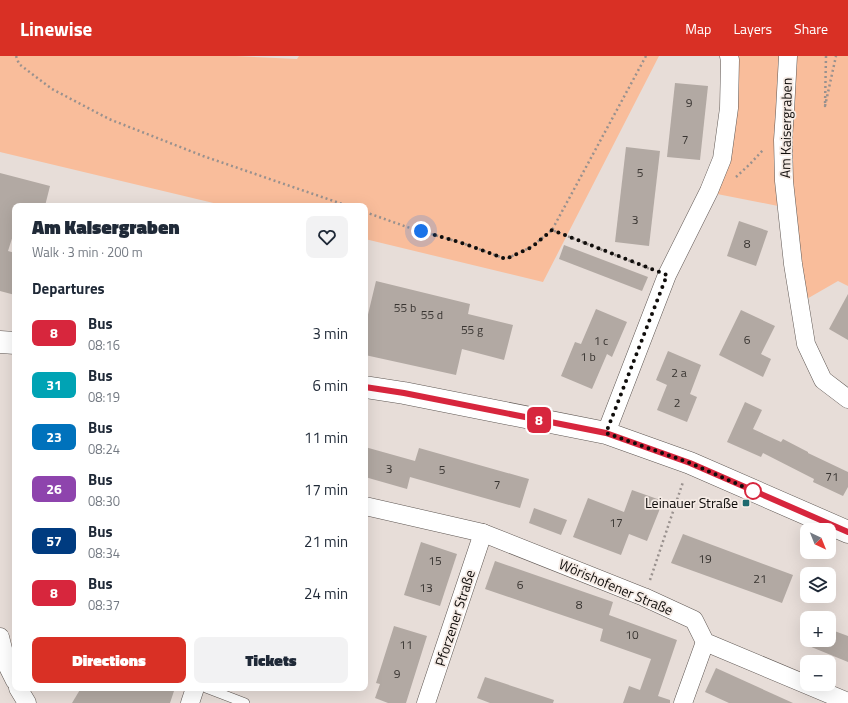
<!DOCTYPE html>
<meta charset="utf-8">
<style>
body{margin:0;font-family:"Titillium Web",sans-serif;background:#f2f2f3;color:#1f2937;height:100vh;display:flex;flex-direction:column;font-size:15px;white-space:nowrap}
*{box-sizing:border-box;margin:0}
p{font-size:13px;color:#747a83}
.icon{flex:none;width:22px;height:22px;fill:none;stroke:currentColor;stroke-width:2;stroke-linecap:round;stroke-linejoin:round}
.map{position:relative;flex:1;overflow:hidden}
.panel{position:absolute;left:12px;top:147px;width:356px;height:488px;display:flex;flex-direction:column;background:#fff;border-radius:8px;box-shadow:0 4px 16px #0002}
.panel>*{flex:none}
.badge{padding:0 8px;border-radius:6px;font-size:14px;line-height:26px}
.needle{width:26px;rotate:137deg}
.controls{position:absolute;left:800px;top:467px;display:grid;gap:8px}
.controls a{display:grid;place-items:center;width:36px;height:36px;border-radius:8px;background:#fff;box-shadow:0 4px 16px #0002;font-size:20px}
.you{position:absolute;width:20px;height:20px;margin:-10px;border:3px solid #fff;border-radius:50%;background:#1a73e8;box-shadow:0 0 0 6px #1a73e833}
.map>.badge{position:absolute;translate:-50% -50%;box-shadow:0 0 0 2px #fff}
h2{padding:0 20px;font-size:15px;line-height:36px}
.round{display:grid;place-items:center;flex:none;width:42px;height:42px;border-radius:8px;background:#f2f2f3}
.overview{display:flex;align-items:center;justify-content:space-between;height:68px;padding:0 20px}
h1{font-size:19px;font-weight:800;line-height:30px}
.primary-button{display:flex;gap:8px;margin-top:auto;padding:8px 20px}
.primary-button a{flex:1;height:46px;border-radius:8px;background:#d93025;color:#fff;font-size:16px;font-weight:800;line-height:46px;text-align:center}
.primary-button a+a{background:#f2f2f3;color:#1f2937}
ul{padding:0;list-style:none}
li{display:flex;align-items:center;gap:12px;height:52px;padding:0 20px}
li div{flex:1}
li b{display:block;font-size:15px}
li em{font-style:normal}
li .badge{min-width:44px;font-weight:700;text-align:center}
header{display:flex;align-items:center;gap:24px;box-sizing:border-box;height:56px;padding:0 20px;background:#d93025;color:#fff}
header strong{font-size:19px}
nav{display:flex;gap:22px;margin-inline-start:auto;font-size:14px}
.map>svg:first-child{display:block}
.green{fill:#f9bd9b}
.building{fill:#b2a9a3}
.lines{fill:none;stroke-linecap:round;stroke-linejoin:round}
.service-casing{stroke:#5f5753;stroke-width:10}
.minor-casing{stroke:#5f5753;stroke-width:19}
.primary-casing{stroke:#5f5753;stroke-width:23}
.path{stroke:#99918e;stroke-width:2.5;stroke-dasharray:2 3;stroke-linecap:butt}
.service{stroke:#fff;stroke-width:9}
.minor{stroke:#fff;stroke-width:18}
.primary{stroke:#fff;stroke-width:22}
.line-casing{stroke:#fff;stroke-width:9}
.line{stroke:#d7263d;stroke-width:6}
.walk{stroke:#100d0b;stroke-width:4;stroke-dasharray:0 7.2}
.stop-dot{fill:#fff;stroke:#d7263d;stroke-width:2}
.poi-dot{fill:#1e6a6f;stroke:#f5ebe5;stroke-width:1.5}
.labels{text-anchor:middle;stroke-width:3.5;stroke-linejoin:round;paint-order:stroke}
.number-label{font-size:12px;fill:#383431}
.street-label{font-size:14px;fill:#100d0b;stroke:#f5ebe5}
.poi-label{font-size:14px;fill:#100d0b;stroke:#f5ebe5;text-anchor:end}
</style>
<header>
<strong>Linewise</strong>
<nav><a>Map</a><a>Layers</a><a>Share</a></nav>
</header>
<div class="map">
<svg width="848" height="647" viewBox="0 0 848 647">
<rect width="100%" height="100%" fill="#e7ddd8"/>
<g class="green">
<polygon points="0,0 236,0 297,3 299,0 659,0 543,226 365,183 365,150 226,150 0,96"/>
<polygon points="734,0 784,0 783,151 712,137"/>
<polygon points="792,0 848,0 848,230 838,225 805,244 786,87"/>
</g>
<g class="building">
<polygon points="675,27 708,30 700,104 667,101"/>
<polygon points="626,91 660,95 649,190 615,186"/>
<polygon points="0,117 50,130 45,150 15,150 15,173 8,195 15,197 15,239 0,235"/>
<polygon points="739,165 768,175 756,210 727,200"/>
<polygon points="564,189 648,221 642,235 559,203"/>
<polygon points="376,225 470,248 468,258 513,269 504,304 462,293 456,319 365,299 365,271"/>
<polygon points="848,238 848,284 829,273"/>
<polygon points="596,253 627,266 612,301 607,298 592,333 561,320 575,286 581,288"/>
<polygon points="741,254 775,270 761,298 771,303 763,321 719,299"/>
<polygon points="668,295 701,309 690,338 697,341 687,366 657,354 667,329 656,324"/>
<polygon points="745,346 762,354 753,373 781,386 783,383 808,396 808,397 848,416 848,431 843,440 813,426 814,423 763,397 761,401 727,386"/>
<polygon points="365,391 415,405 419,392 529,423 520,452 410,421 407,433 365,421"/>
<polygon points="632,434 663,445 647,485 629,478 621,499 573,481 588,442 624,456"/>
<polygon points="534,452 567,464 561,479 529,467"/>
<polygon points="683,478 793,519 782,547 671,507"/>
<polygon points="421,486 457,498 440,550 404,539"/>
<polygon points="495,505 613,546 609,559 677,584 658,640 670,644 670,647 623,647 629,630 640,634 651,603 600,585 603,573 485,533"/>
<polygon points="394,570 427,580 406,647 388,647 375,642 380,628 376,627"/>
<polygon points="829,573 848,580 848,606 804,588 807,581 807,584 829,584"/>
<polygon points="716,612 793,647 729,647 705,636"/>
<polygon points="485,621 554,644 553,647 490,647 477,642"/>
<polygon points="81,632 175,632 170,647 72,647"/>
</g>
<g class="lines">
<g class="service-casing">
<polyline id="service" points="206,632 245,647"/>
</g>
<g class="minor-casing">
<g id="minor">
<polyline points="788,0 785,55 783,84 784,125 793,208 806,288 823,324 848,343"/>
<polyline points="606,377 667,219 709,135 722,103 729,52 730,4 729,0"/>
<polyline points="365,450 483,477 644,541 694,564 705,586 848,646"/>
<polyline points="0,581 7,609 15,625"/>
<polyline points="18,632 27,647"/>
<polyline points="190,647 195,632"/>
<polyline points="426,647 483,477"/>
<polyline points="683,647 705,586"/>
</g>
</g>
<g class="primary-casing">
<g id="primary">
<polyline points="0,286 15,287"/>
<polyline points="365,331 404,337 606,377 690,407 848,476"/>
</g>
</g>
<g class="path">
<polyline points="16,0 19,8 52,33 109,63 203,100 348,150"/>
<polyline points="646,0 552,174 650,213"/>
<polyline points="826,0 825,50 836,0"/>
<polyline points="736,121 750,108 763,94"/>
<polyline points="365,156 407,171 462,187 506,203 531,191 552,174"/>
<polyline points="650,524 683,426"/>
</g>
<use href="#service" class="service"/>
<use href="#minor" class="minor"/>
<use href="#primary" class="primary"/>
</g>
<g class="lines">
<g class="line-casing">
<polyline id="line" points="365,331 404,337 606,377 690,407 848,476"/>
</g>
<use href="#line" class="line"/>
<polyline class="walk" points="421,175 462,187 506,203 532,191 552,174 667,219 606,377 690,407 753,435"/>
</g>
<circle class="stop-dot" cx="753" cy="435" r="8"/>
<rect class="poi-dot" x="742" y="443" width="8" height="8" rx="2"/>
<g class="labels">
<g class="number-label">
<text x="689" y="51">9</text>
<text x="685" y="88">7</text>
<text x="640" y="121">5</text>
<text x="635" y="168">3</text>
<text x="747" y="192">8</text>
<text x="405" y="256">55 b</text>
<text x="432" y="263">55 d</text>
<text x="472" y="278">55 g</text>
<text x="747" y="288">6</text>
<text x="601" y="289">1 c</text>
<text x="588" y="305">1 b</text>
<text x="679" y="321">2 a</text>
<text x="677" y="351">2</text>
<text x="389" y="417">3</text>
<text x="442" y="418">5</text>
<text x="832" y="425">71</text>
<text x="497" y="433">7</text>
<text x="616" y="471">17</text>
<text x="705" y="507">19</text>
<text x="435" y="509">15</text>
<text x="760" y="527">21</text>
<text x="520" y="533">6</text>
<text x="426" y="536">13</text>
<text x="579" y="553">8</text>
<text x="632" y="583">10</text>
<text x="406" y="593">11</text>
<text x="397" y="622">9</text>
</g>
<g class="street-label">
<text transform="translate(786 72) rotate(-89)" y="5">Am Kaisergraben</text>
<text transform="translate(616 531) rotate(23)" y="5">Wörishofener Straße</text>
<text transform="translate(455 562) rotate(-72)" y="5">Pforzener Straße</text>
</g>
<g class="poi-label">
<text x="738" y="452">Leinauer Straße</text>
</g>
</g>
</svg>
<div class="controls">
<a><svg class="needle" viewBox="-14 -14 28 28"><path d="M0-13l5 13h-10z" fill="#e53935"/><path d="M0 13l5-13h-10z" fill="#747a83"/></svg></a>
<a><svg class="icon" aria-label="layers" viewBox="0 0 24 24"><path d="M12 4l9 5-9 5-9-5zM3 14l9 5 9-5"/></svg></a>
<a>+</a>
<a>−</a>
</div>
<div class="you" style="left:421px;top:175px"></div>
<b class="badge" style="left:539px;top:364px;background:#d7263d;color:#fff">8</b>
<section class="panel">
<div class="overview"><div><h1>Am Kaisergraben</h1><p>Walk · 3 min · 200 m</p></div><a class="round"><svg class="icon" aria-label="heart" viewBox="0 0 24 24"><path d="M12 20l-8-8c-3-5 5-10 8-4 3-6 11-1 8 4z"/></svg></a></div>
<h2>Departures</h2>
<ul>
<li><span class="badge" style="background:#d7263d;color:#fff">8</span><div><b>Bus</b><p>08:16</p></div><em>3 min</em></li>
<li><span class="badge" style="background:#00a3b4;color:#fff">31</span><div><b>Bus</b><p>08:19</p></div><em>6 min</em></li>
<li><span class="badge" style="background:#0072bc;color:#fff">23</span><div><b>Bus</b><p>08:24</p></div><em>11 min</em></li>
<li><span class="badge" style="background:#8e44ad;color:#fff">26</span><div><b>Bus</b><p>08:30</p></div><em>17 min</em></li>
<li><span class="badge" style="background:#003b80;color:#fff">57</span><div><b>Bus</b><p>08:34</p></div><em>21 min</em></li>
<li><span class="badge" style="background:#d7263d;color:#fff">8</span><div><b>Bus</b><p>08:37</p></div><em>24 min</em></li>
</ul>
<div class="primary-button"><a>Directions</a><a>Tickets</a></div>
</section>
</div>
